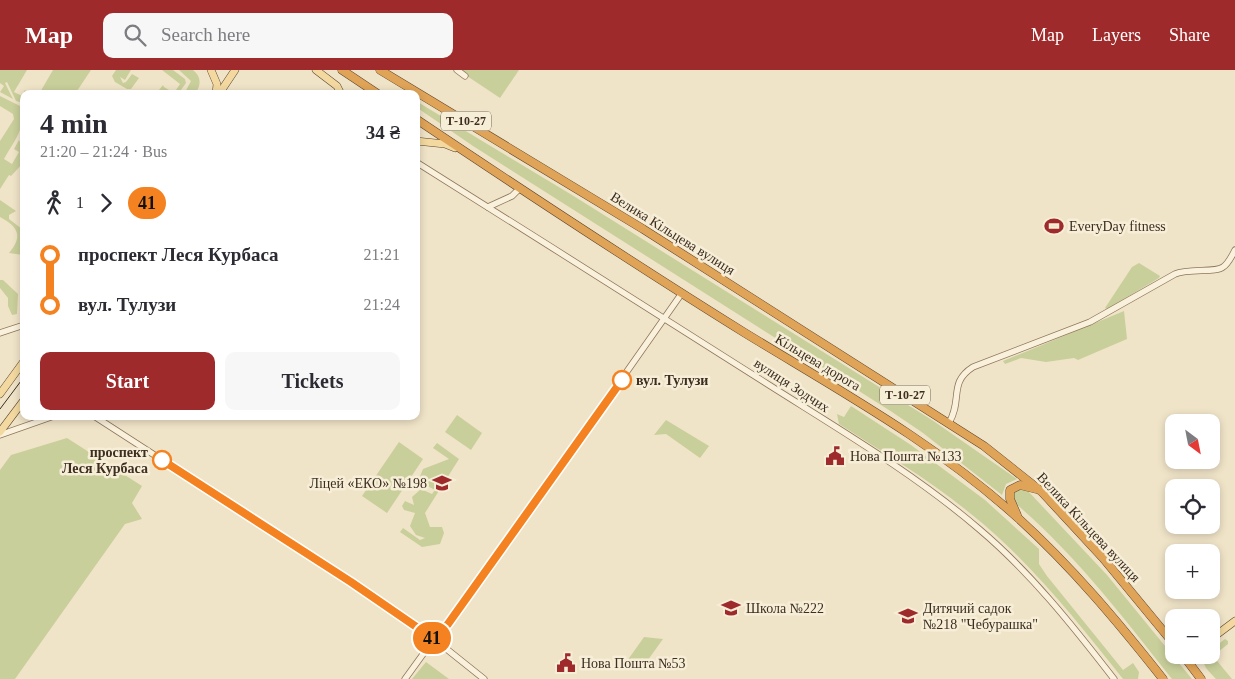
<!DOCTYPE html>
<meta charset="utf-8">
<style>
body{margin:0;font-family:Georgia,serif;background:#f7f7f7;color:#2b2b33;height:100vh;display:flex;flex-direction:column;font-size:19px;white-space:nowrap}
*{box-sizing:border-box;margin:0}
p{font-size:16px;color:#7c7c81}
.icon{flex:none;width:28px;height:28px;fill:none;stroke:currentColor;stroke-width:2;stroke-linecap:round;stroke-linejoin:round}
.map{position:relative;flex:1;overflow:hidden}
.details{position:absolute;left:20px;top:20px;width:400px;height:330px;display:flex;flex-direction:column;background:#fff;border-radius:10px;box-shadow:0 2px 8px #0003}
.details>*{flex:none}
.badge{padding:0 10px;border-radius:16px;font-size:18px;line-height:32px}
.needle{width:32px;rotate:148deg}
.controls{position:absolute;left:1165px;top:344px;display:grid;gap:10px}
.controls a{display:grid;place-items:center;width:55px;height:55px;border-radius:10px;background:#fff;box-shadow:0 2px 8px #0003;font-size:25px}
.map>.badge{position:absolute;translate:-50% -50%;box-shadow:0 0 0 2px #fff}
.legs{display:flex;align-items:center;gap:8px;height:55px;padding:0 20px;font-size:16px}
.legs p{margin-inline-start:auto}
.summary{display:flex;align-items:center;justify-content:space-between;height:85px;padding:0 20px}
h1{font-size:28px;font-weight:700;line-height:38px}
.action{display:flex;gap:10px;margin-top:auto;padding:10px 20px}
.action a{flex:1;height:58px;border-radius:10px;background:#9e2a2b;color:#fff;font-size:20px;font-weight:700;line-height:58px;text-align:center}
.action a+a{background:#f7f7f7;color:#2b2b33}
ul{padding:0 20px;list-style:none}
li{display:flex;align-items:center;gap:18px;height:50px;font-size:19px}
li i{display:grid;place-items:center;width:8px;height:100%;margin:0 6px;background:currentColor}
li i::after{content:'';width:12px;height:12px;margin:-6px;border:4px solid;border-radius:50%;background:#fff}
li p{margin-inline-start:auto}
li:first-child i{background:linear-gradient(#0000 50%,currentColor 0)}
li:last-child i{background:linear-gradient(currentColor 50%,#0000 0)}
header{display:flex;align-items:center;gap:30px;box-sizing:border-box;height:70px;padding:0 25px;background:#9e2a2b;color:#fff}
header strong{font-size:24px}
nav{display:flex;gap:28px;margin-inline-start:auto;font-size:18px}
.search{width:350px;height:45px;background:#f7f7f7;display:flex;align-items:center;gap:12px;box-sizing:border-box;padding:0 18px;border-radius:10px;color:#7c7c81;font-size:19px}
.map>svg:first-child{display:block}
.green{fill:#c9cf9b}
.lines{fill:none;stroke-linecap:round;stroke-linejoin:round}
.minor-casing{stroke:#8d765c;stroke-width:7}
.major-casing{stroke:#5b4430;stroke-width:8}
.highway-casing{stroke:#5b4430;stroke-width:9}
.minor{stroke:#faf1dc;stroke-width:5.5}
.major{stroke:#f3d9a0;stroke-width:7}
.highway{stroke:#e0a458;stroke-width:8}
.tram{stroke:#3d2e20;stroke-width:1}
.line-1-casing{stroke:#fff;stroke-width:11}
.line-1{stroke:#f58220;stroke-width:8}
.stop-1-dot{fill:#fff;stroke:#f58220;stroke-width:2.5}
.labels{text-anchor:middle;stroke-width:5;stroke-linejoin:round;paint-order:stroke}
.shield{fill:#f7eed8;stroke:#756857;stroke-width:1}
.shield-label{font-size:12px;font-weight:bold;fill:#3d2e20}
.poi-label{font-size:14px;fill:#3d2e20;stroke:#f7eed8;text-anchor:start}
.street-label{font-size:14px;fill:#3d2e20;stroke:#f7eed8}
.stop-label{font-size:14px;font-weight:bold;fill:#3d2e20;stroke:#f7eed8;text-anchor:start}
</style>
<header>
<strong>Map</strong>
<div class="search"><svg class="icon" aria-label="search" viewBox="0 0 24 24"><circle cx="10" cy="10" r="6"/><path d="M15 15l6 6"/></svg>Search here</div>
<nav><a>Map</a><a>Layers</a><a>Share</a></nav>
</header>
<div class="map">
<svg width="1235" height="609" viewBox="0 0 1235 609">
<rect width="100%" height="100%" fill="#f0e4c8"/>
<g class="green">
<polygon points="0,0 27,0 14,22 22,26 25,20 29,24 24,24 24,33 16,31 7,12 5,13 13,29 0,22 4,16 0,13"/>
<polygon points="53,0 91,0 75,24 39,24"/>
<polygon points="116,0 131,0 125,10 120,7 123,13 126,12 132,4 139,8 131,19 127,19 115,12 112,6"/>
<polygon points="162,0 173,0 185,9 186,13 178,24 164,24 159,20 163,15 164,17 174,23 180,14"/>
<path d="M179,0H193C202,7 201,16 195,24H184L191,11Z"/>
<polygon points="458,0 519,0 500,28"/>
<path d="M0,26L22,37C26,58 14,71 4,89L12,94L19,82L14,79L19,70L24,80V92L11,106L9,105L0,119V71L14,49L13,44L0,36Z"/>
<polygon points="416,31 572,125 932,350 1017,409 1006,414 1002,425 923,363 892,342 473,76 416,37"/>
<path d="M0,130L16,141L9,145V149L22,159L23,185L9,183C23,167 19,157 0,147Z"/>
<polygon points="1139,193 1160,206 1159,208 1107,239 1105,238 1132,197"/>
<polygon points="0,210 3,210 18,224 17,244 12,245 8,236 8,228 0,218"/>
<polygon points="1124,241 1127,269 1078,290 1074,288 1046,292 1021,288 1005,294 1003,291"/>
<path d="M851,336L911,375L985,430L1039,479V494L1047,506L1123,600L1133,593L1139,602L1138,609H1123C1076,550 1030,491 971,444C930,410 884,383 839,354L837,344L844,347Z"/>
<polygon points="457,345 482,363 471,380 445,362"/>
<polygon points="666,350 709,376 700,388 666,364 654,365"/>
<polygon points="67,368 142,416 132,433 142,449 125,454 15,609 0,609 0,400 11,385"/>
<polygon points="399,372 423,389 387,443 362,426"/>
<polygon points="437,373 459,389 425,443 430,457 442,457 444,463 440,474 422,477 400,462 403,458 420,470 425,468 416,465 410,456 415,443 404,440 402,436 405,431 414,435 412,427 421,419 432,424 435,420 418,411 423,399 449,389 433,378"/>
<path d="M1021,418L1028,421L1107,505L1192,609H1172C1123,547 1075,484 1015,433L1012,424Z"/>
<polygon points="644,567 663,569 640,601 627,591"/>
<path d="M1225,569L1228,571V574L1213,586L1232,609H1216C1210,602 1200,595 1205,585H1211V580Z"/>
<polygon points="426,592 449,609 412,609"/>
</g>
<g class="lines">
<g class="minor-casing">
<g id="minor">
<polyline points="457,0 465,6"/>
<path d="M416,92C534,166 651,240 769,315C840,360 915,404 979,459C1030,502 1073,556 1114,609"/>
<polyline points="488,137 512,126 520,118"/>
<polyline points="0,263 24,255"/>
<polyline points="94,346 351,512 434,569 484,609"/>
<path d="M949,353C963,329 948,313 973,297L1090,252L1175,204C1189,198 1216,203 1223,197C1228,194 1232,186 1235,180"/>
<polyline points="0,365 54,346"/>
<polyline points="405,609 434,569 448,554 517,458 682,223"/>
</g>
</g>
<g class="major-casing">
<g id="major">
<polyline points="211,0 217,14 216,24"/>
<polyline points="316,0 337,16 341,24"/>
<polyline points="219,24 235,0"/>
<polyline points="416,71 445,74 455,78"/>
<polyline points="0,324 24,291"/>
<polyline points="0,362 24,330"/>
<polyline points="1211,569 1235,551"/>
</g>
</g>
<g class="highway-casing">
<g id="highway">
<polyline points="342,0 378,24"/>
<polyline points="380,0 643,159 984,376 1042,422 1103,488 1174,574"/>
<path d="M416,49C525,122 634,194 745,263C840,321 934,372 1018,448C1072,497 1118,552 1163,609"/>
<polyline points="1017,445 1010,429 1010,420 1020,415 1036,419"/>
<polyline points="1183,585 1201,609"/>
</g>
</g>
<use href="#minor" class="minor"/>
<use href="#major" class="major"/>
<use href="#highway" class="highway"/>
<polyline class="tram" points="0,339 24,307"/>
</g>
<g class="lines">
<g class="line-1-casing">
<polyline id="line-1" points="162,390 351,512 434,569 448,554 622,310"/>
</g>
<use href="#line-1" class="line-1"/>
</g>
<defs>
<g id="stadium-bare" transform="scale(1.5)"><path d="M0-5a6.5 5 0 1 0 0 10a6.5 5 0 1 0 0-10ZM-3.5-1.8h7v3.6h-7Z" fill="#9e2a2b" stroke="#f7eed8" stroke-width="2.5" paint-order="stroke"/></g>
<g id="civic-bare" transform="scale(1.5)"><path d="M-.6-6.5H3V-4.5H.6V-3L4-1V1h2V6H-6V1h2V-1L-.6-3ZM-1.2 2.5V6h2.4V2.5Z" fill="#9e2a2b" stroke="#f7eed8" stroke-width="2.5" paint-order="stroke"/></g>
<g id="school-bare" transform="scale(1.5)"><path d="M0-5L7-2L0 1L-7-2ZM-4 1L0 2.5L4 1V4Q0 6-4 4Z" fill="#9e2a2b" stroke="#f7eed8" stroke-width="2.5" paint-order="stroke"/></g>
</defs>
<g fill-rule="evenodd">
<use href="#stadium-bare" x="1054" y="156"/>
<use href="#civic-bare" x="835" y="386"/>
<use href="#school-bare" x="442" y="413"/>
<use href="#school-bare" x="731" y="538"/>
<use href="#school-bare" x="908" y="546"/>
<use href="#civic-bare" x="566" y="593"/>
</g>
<g class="stop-1-dot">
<circle cx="622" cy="310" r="9"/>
<circle cx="162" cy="390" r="9"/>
</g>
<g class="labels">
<g class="shield">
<rect x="441" y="41.5" width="50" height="19" rx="4"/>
<rect x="880" y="315.5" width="50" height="19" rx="4"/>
</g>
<g class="shield-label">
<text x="466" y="55">Т-10-27</text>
<text x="905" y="329">Т-10-27</text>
</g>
<g class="poi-label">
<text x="1069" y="161">EveryDay fitness</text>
<text x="850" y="391">Нова Пошта №133</text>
<text x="427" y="418" text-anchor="end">Ліцей «ЕКО» №198</text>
<text x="746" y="543">Школа №222</text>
<text x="923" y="543">Дитячий садок<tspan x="923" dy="16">№218 "Чебурашка"</tspan></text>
<text x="581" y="598">Нова Пошта №53</text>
</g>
<g class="street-label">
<text transform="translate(673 163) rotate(32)" y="5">Велика Кільцева вулиця</text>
<text transform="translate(818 292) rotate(31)" y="5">Кільцева дорога</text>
<text transform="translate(792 315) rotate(33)" y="5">вулиця Зодчих</text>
<text transform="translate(1089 457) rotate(47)" y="5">Велика Кільцева вулиця</text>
</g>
<g class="stop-label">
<text x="636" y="315">вул. Тулузи</text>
<text x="148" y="387" text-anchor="end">проспект<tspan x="148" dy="16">Леся Курбаса</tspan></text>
</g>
</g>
</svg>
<div class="controls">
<a><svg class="needle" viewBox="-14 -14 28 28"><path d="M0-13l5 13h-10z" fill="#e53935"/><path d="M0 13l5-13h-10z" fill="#7c7c81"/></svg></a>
<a><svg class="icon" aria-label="locate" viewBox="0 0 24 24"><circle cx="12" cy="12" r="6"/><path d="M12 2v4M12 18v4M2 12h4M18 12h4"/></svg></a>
<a>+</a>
<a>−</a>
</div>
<b class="badge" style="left:432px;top:568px;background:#f58220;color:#111">41</b>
<section class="details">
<div class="summary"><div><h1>4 min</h1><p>21:20 – 21:24 · Bus</p></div><b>34 ₴</b></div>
<div class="legs"><svg class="icon" aria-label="walk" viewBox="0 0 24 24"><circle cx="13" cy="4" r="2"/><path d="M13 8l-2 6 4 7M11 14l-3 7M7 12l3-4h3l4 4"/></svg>1<svg class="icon" aria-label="forward" viewBox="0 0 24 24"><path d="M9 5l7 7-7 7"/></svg><b class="badge" style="background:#f58220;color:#111">41</b></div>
<ul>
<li><i style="color:#f58220"></i><b>проспект Леся Курбаса</b><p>21:21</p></li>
<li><i style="color:#f58220"></i><b>вул. Тулузи</b><p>21:24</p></li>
</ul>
<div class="action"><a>Start</a><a>Tickets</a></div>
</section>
</div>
